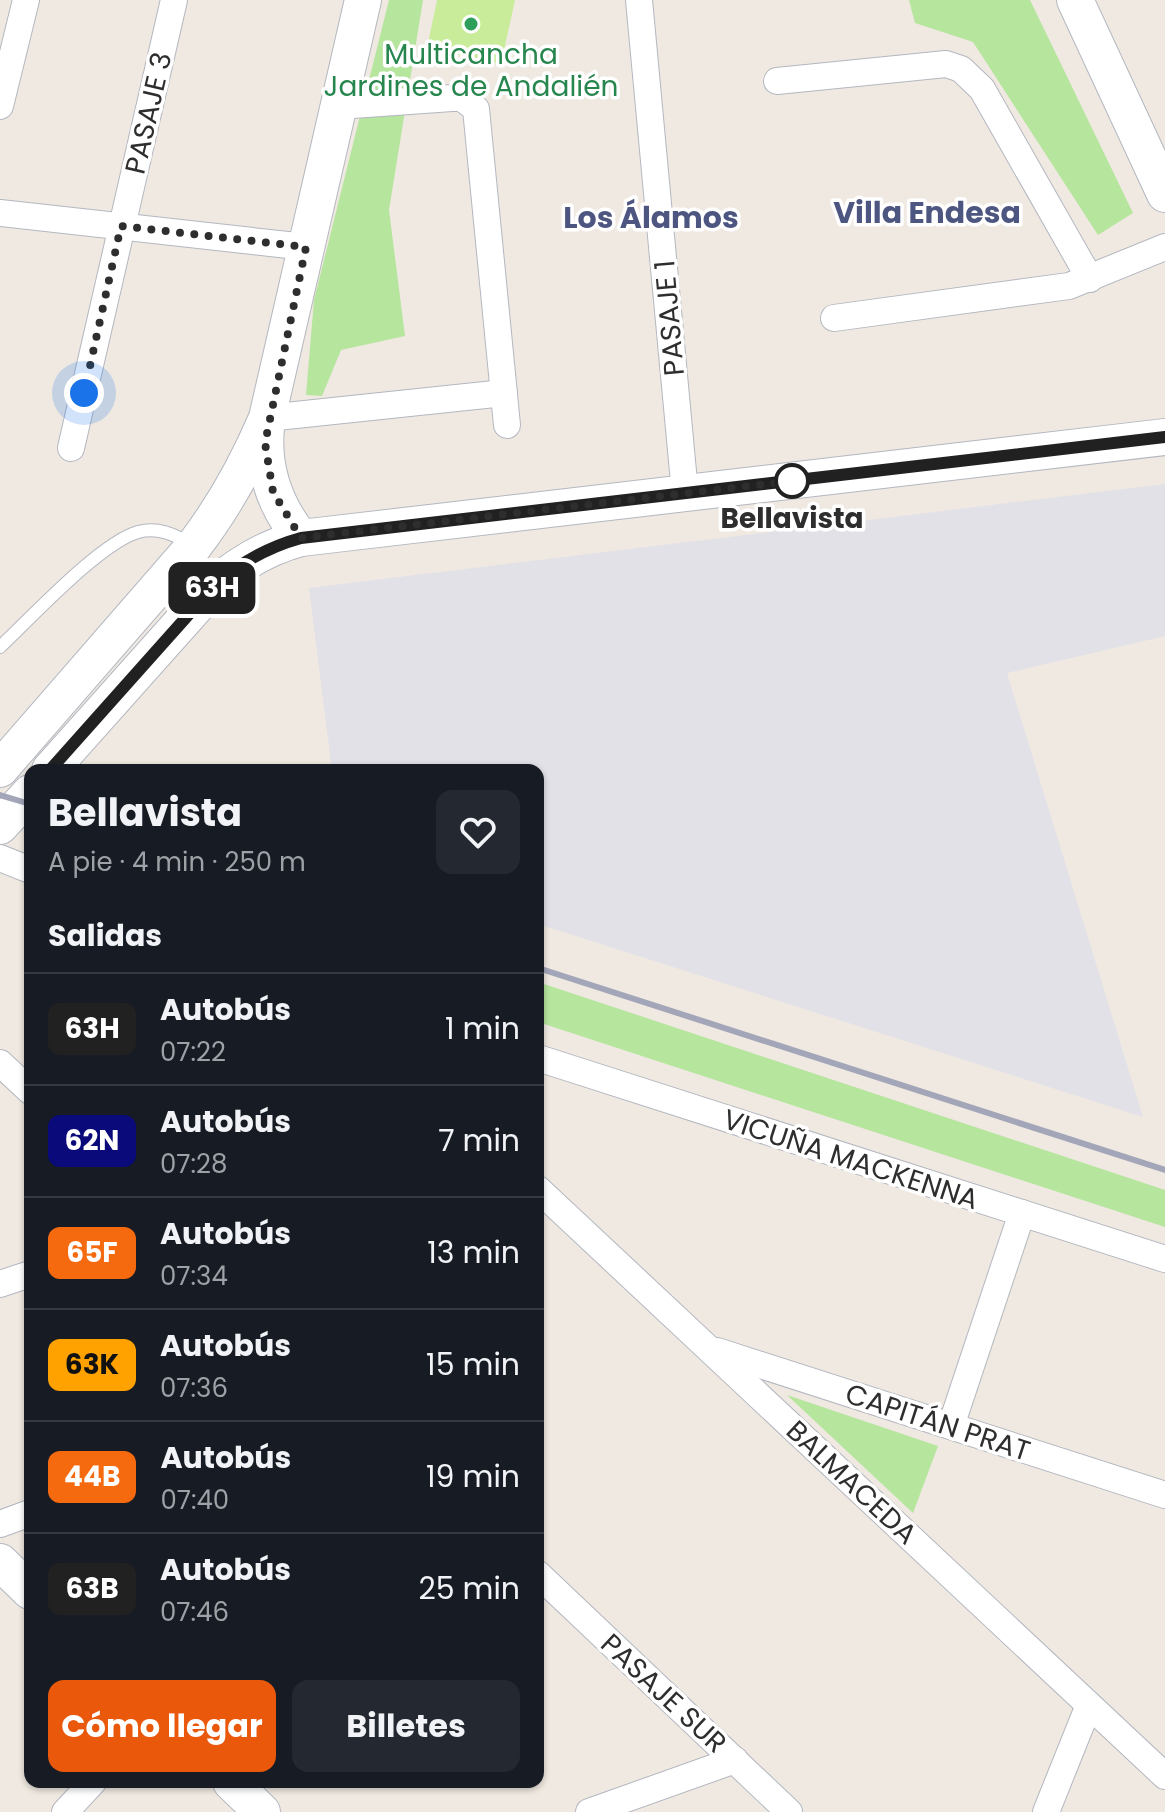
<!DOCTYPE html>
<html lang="es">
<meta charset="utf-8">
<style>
body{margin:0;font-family:Poppins,sans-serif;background:#242831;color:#f1f3f6;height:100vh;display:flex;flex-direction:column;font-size:30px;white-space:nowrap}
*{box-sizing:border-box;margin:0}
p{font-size:26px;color:#9ea1a6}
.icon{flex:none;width:44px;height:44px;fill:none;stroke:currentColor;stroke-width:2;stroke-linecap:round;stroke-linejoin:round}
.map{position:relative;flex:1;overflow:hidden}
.drawer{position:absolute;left:24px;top:764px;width:520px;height:1024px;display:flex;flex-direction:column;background:#171b24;border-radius:16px;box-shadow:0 2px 6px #0004}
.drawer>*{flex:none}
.badge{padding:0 16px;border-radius:12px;font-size:28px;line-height:52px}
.you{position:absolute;width:40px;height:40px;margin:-20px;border:6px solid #fff;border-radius:50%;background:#1a73e8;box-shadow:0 0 0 12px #1a73e833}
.map>.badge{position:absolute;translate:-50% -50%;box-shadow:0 0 0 4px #fff}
h2{padding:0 24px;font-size:30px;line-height:72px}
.round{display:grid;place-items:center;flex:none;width:84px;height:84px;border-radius:16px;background:#242831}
.headline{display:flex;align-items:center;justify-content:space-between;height:136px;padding:0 24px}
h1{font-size:38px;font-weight:700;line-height:60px}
.action{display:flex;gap:16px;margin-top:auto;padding:16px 24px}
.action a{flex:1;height:92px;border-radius:16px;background:#ea580c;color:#fff;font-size:32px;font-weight:700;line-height:92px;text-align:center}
.action a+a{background:#242831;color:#f1f3f6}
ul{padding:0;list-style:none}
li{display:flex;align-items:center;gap:24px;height:112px;padding:0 24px;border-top:2px solid #363941}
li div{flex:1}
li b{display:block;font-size:30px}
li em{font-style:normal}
li .badge{min-width:88px;font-weight:700;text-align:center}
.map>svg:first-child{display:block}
.industrial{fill:#e3e1e8}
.green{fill:#b6e59e}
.pitch{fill:#c9ec9a}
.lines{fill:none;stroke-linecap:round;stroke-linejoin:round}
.service-casing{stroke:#b4b7c1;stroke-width:14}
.minor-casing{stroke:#b4b7c1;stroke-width:28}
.secondary-casing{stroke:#b4b7c1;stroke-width:38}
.service{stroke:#fff;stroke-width:12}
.minor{stroke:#fff;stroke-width:26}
.secondary{stroke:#fff;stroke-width:36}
.rail{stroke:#a3a6b8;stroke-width:6}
.line-casing{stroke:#fff;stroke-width:18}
.line{stroke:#212121;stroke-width:12}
.walk{stroke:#2e2e2e;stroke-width:8;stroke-dasharray:0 14.4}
.leisure-dot{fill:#2e9e5b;stroke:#fff;stroke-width:3}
.stop-dot{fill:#fff;stroke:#212121;stroke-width:4}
.labels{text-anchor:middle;stroke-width:7;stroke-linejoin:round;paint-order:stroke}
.leisure-label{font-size:28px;fill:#27864d;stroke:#fff}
.street-label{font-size:28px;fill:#2e2e2e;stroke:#fff}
.stop-label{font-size:28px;font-weight:bold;fill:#2e2e2e;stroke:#fff}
.neighbourhood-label{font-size:30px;font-weight:bold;fill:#4d5680;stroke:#fff}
</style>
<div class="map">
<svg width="1165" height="1812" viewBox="0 0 1165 1812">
<rect width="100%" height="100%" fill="#efe9e1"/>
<polygon class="industrial" points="1165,484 1165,636 1007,673 1143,1117 538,924 538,770 332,770 309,588"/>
<g class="green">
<polygon points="389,0 423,0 389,210 405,336 341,350 322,396 306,395 314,300"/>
<polygon points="909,0 1030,0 1133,213 1098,235 973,42 915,23"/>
<polygon points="538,982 1165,1190 1165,1227 538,1022"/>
<polygon points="787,1395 938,1446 913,1513"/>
</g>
<polygon class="pitch" points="437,0 515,0 501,64 427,48"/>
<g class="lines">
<g class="service-casing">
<path id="service" d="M0,647C31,618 100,543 138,532C157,527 176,534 190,545"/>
</g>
<g class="minor-casing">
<g id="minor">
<polyline points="639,0 685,493"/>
<polyline points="777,81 946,64 961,69 982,89 1090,279"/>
<polyline points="0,106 26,0"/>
<polyline points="338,106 452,98 462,98 476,109 507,425"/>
<polyline points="0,213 306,247"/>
<polyline points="834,318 1069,286 1165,247"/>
<polyline points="267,418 504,393"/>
<polyline points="71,448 174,0"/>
<polyline points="0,858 30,870"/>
<polyline points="538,1058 1165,1259"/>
<polyline points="0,1063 30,1091"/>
<polyline points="538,1189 1165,1776"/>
<polyline points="0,1284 30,1274"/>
<polyline points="717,1351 1165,1495"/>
<polyline points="951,1426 1022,1213"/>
<polyline points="0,1524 30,1513"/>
<polyline points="538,1574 789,1812"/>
<polyline points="65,1812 93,1782"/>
<polyline points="589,1812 735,1760"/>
<polyline points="1046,1812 1089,1705"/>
</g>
</g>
<g class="secondary-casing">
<g id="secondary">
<polyline points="1075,0 1165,194"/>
<path d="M266,427C262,469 275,506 301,538"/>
<path d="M0,769L193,547C224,507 247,465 267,418L363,0"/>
<path d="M50,770L215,585C241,562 268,547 301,538L1165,437"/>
<polyline points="0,826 30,793"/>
<polyline points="0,1562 30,1591"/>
<polyline points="231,1782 262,1812"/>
</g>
</g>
<use href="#service" class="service"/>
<use href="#minor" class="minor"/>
<use href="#secondary" class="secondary"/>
<g class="rail">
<polyline points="0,795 30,804"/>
<polyline points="538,968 1165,1170"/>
</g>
</g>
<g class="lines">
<g class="line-casing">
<path id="line" d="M50,770L215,585C241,562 268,547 301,538L1165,437"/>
</g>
<use href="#line" class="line"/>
<polyline class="walk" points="84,393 121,226 306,247 265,443 273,492 301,538 792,481"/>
</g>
<circle class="leisure-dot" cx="471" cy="24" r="8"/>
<circle class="stop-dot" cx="792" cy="481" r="16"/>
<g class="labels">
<g class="leisure-label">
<text x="471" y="64">Multicancha<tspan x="471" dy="32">Jardines de Andalién</tspan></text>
</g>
<g class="street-label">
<text transform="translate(148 113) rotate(-77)" y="10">PASAJE 3</text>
<text transform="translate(669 318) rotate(-95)" y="10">PASAJE 1</text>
<text transform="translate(851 1159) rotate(18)" y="10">VICUÑA MACKENNA</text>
<text transform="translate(938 1422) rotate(18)" y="10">CAPITÁN PRAT</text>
<text transform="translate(852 1482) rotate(43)" y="10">BALMACEDA</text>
<text transform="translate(664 1693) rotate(43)" y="10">PASAJE SUR</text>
</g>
<g class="stop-label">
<text x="792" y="528">Bellavista</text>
</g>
<g class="neighbourhood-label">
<text x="927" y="223">Villa Endesa</text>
<text x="651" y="228">Los Álamos</text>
</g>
</g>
</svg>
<div class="you" style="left:84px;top:393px"></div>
<b class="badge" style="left:212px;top:588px;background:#212121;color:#fff">63H</b>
<section class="drawer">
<div class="headline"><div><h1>Bellavista</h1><p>A pie · 4 min · 250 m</p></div><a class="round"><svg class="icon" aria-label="heart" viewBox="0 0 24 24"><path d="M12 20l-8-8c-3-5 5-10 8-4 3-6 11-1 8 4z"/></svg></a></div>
<h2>Salidas</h2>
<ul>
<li><span class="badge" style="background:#212121;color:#fff">63H</span><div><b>Autobús</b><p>07:22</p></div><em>1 min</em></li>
<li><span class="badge" style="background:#0a0a7a;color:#fff">62N</span><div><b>Autobús</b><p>07:28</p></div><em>7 min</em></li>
<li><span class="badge" style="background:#f56a0f;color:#fff">65F</span><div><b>Autobús</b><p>07:34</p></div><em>13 min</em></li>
<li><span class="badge" style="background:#ffa200;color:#111">63K</span><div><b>Autobús</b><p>07:36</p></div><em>15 min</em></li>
<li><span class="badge" style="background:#f56a0f;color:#fff">44B</span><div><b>Autobús</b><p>07:40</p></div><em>19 min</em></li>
<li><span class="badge" style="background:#212121;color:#fff">63B</span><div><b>Autobús</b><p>07:46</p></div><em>25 min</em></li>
</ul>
<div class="action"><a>Cómo llegar</a><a>Billetes</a></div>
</section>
</div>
